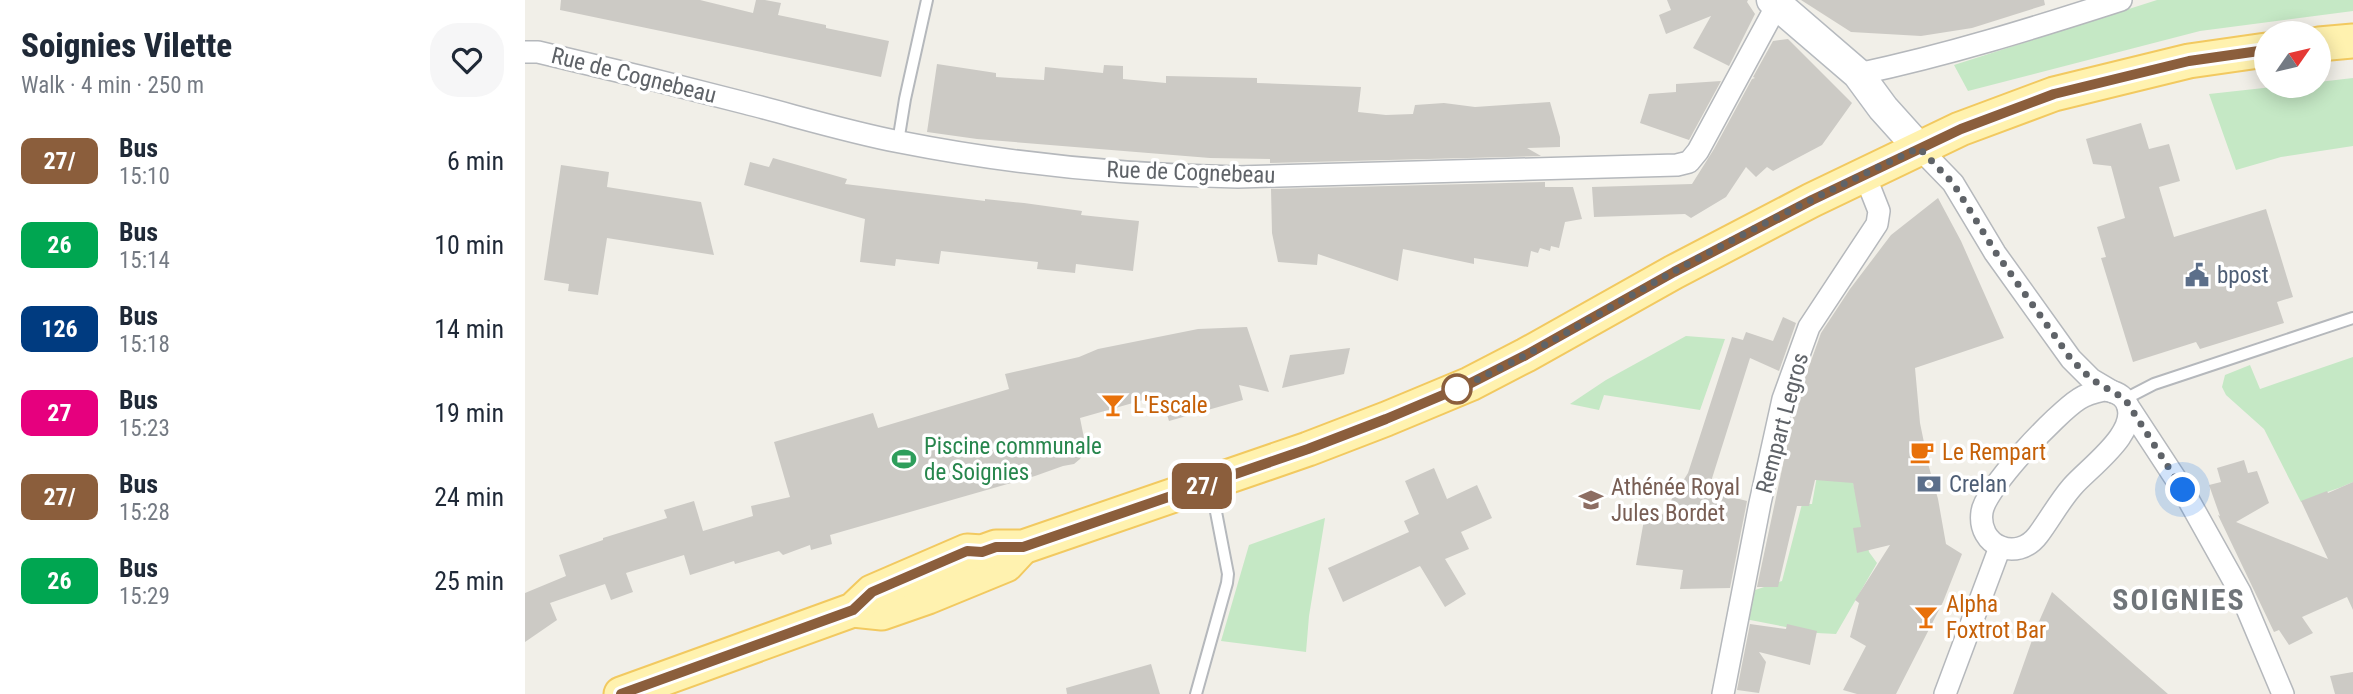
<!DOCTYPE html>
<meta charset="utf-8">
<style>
body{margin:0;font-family:"Roboto Condensed",sans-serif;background:#f6f6f7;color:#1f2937;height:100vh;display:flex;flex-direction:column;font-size:26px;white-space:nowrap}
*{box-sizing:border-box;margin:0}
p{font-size:23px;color:#747a83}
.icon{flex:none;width:38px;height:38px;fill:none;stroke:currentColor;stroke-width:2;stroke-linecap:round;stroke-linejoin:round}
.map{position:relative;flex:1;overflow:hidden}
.panel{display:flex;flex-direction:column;background:#fff;width:525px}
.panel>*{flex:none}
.badge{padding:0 14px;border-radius:10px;font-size:24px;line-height:46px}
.needle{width:46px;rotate:56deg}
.fabs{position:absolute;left:1729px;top:21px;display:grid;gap:14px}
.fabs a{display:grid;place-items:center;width:77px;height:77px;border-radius:50%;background:#fff;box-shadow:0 4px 18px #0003;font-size:35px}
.you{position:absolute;width:35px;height:35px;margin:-18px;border:5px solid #fff;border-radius:50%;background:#1a73e8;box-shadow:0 0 0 10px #1a73e833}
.map>.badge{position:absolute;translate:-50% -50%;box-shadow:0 0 0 4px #fff}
.round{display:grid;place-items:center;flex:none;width:74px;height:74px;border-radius:28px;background:#f6f6f7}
.headline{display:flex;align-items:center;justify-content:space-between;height:119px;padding:0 21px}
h1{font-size:33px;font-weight:800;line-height:52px}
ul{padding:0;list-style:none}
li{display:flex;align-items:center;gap:21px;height:84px;padding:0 21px}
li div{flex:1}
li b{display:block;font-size:26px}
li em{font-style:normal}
li .badge{min-width:77px;font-weight:700;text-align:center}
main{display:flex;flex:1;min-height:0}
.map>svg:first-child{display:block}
.green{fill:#c5e8c5}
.building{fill:#cccac5}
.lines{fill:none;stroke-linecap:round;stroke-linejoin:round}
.service-casing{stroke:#b5b8bc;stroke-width:14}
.minor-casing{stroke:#b5b8bc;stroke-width:24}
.secondary-casing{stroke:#b6babf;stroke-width:33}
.primary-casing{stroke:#f2c960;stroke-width:37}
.service{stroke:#fff;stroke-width:10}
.minor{stroke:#fff;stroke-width:21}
.secondary{stroke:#fff;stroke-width:30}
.primary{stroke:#fff2af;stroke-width:33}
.line-casing{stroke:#fff;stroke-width:16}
.line{stroke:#8b5e3c;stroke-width:10}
.walk{stroke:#5f6368;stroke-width:7;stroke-dasharray:0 12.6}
.stop-dot{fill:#fff;stroke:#8b5e3c;stroke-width:3.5}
.labels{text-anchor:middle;stroke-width:7;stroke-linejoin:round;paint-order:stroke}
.street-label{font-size:23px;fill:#5f6368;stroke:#fff}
.service-label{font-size:23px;fill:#4e5e75;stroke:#fff;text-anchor:start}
.food-label{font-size:23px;fill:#c56008;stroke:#fff;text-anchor:start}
.leisure-label{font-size:23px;fill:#27864d;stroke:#fff;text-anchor:start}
.education-label{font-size:23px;fill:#785e54;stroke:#fff;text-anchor:start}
.district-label{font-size:30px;font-weight:bold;letter-spacing:2px;fill:#70757a;stroke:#fff}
</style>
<main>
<section class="panel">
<div class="headline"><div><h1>Soignies Vilette</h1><p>Walk · 4 min · 250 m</p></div><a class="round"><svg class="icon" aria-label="heart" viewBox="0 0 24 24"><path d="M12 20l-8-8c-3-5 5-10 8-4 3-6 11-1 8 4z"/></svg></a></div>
<ul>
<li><span class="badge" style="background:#8b5e3c;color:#fff">27/</span><div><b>Bus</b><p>15:10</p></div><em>6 min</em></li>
<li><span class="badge" style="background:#00a651;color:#fff">26</span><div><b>Bus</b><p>15:14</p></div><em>10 min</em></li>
<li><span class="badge" style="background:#003b80;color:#fff">126</span><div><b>Bus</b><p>15:18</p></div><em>14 min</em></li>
<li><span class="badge" style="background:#e6007e;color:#fff">27</span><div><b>Bus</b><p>15:23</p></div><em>19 min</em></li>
<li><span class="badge" style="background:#8b5e3c;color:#fff">27/</span><div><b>Bus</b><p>15:28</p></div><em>24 min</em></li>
<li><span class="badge" style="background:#00a651;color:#fff">26</span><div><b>Bus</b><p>15:29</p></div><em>25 min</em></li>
</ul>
</section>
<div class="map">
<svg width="1828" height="694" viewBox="0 0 1828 694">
<rect width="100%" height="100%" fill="#f1efe8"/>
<g class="green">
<polygon points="1632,0 1828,0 1828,11 1675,31 1443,91 1429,65"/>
<polygon points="1828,78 1828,146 1756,157 1711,170 1684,94 1757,86 1794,86 1794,82"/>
<polygon points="1161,336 1200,339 1175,410 1079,395 1074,410 1045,404 1081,380"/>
<path d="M1828,357V482C1811,490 1794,494 1776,502L1739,429L1701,395L1697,387L1700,375L1725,365L1735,389Z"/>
<polygon points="1292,476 1327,478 1344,552 1352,563 1311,634 1292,633 1220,619 1230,590 1257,581 1277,504 1287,504"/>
<polygon points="800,518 784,616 781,652 696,641 724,545"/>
</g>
<g class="building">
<polygon points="36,0 175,0 228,13 231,0 240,0 256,3 253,15 301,25 301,28 364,41 356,77 35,10"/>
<polygon points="1142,0 1223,0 1222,2 1230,14 1204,66 1168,48 1186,16 1141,34 1134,15 1146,10"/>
<polygon points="1276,0 1519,0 1520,5 1447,28 1396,36 1326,32"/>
<polygon points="1263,39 1327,103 1297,145 1248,171 1242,167 1231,177 1221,167 1201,197 1166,218 1160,214 1069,217 1067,187 1167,184 1189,149 1227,79 1230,78 1228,77 1248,41"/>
<polygon points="412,64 471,73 471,77 519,80 520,67 578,73 579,65 598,66 598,79 641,83 641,76 732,78 732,83 836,87 833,112 861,115 888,114 890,105 919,103 950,107 1025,102 1035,137 1035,147 1002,148 1016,156 745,163 745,159 685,158 452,139 402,132"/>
<polygon points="1196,81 1164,140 1115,123 1124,94 1151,92 1151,84"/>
<polygon points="1616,123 1624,149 1644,144 1655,181 1634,187 1649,237 1741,209 1768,297 1752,302 1759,323 1675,349 1671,342 1608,362 1576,258 1581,257 1572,227 1600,218 1586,166 1568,164 1561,139"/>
<polygon points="248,158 322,179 320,184 460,201 460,199 499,203 557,211 556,215 614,221 608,271 551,264 550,273 512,269 513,262 416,251 414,264 371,259 370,266 335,262 340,219 219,185 225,162 244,167"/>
<polygon points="36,165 84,172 82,187 176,202 189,255 82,238 73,295 43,291 44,284 19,280"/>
<polygon points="1020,182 1020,187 1048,187 1057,219 1040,222 1034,248 1026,246 1025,251 1015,248 1013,253 1006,251 1003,267 949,258 949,264 878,249 873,281 793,254 792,265 753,262 747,233 746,189"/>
<polygon points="1413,198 1436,241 1479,338 1390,368 1395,423 1404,467 1413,499 1421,544 1437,554 1418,602 1371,694 1332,694 1318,690 1341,646 1325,637 1334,603 1330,600 1365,545 1332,553 1328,528 1336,527 1328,483 1290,480 1284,506 1272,506 1253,587 1232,587 1271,403 1296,333 1325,289 1366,235"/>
<polygon points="1258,317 1271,323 1254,371 1225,358 1183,491 1222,501 1205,588 1155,589 1158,570 1111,565 1119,520 1132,523 1163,473 1207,337 1218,340 1221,332 1248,341"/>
<polygon points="722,327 744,392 714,385 718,400 644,421 636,395 555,418 561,448 555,459 549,464 538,466 510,476 305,535 307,544 286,550 285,545 258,555 254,551 210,564 209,561 165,575 159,555 101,573 108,592 86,600 80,584 25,603 32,620 0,642 0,593 41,576 34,555 78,540 78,538 142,518 139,510 169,501 178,531 228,516 226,506 265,497 249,442 348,413 353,428 484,389 480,374 554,357 573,349 673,329"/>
<polygon points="825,348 819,374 757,388 765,355"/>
<polygon points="1719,460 1723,473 1732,471 1744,503 1711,522 1803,559 1776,501 1802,491 1803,493 1828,482 1828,610 1822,597 1777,617 1788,633 1764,645 1754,630 1749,632 1693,515 1695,516 1684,485 1696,482 1692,468"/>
<polygon points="909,468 922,499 952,485 967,518 936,532 944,549 920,559 941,594 920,607 895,566 818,602 803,568 884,532 879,521 894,514 880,481"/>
<polygon points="1527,592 1612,667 1643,694 1488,694 1512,626"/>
<polygon points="1225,624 1261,629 1262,624 1292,631 1285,665 1234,652 1241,662 1234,693 1212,690"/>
<polygon points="626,664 635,694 542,694 541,688"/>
<polygon points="1828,672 1828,694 1810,694 1805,676"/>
</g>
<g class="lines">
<g class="service-casing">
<g id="service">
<polyline points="373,142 380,99 402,0"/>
<polyline points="1600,399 1629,384 1828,318"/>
<polyline points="671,694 702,583 703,574 686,486"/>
</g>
</g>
<g class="minor-casing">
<g id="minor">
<path d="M0,52H13C82,68 151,85 220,103C271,116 323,132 375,142C486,164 600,175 713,177L1152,165L1164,162L1173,151L1252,5"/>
<path d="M1333,74C1423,55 1509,28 1596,0"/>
<polyline points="1394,148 1428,183 1470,253 1546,359 1566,379 1588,392"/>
<path d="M1579,390C1588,391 1597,394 1601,402C1617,431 1563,468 1547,487C1534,502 1525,519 1513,535C1492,563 1452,546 1457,512C1460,488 1532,413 1554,399C1561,394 1570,392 1579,390Z"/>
<polyline points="1603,406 1658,490 1715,592 1758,694"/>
<polyline points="1198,694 1235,503 1258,399 1284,327 1352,224 1354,211 1339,173"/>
<polyline points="1420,694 1475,547"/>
</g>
</g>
<g class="secondary-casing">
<polyline id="secondary" points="1247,0 1333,74 1358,108 1394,148"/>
</g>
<g class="primary-casing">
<g id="primary">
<polyline points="1794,44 1828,41"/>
<polyline points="328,610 357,613 403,597 481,565 494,551"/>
<polyline points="96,694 328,610 347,592 442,551 457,552 471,547 498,547 783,449 861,419 945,384 1001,355 1149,272 1287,200 1435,129 1529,94 1664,61 1741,50"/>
</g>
</g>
<use href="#service" class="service"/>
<use href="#minor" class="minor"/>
<use href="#secondary" class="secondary"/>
<use href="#primary" class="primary"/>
</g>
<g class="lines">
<g class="line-casing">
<polyline id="line" points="96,694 328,610 347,592 442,551 457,552 471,547 498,547 783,449 861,419 944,384 1001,355 1149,272 1287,200 1436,129 1529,94 1664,61 1741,50"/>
</g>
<use href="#line" class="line"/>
<path class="walk" d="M932,389L925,392C1002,358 1073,314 1146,273C1227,229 1310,187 1394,148L1428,183L1471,253L1546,359L1566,379L1600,399L1658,490"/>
</g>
<defs>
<g id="civic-bare" transform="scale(1.89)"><path d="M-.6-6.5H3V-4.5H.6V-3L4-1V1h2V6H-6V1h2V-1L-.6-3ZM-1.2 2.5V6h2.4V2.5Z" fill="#5c6f8a" stroke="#fff" stroke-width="2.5" paint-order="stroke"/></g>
<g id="bar-bare" transform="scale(1.89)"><path d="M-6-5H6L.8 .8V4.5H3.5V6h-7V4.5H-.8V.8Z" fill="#e8710a" stroke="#fff" stroke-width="2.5" paint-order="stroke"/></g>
<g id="cafe-bare" transform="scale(1.89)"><path d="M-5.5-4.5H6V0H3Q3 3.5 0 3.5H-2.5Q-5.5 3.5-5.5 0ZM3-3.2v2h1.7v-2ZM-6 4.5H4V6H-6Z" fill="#e8710a" stroke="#fff" stroke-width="2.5" paint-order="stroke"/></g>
<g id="stadium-bare" transform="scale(1.89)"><path d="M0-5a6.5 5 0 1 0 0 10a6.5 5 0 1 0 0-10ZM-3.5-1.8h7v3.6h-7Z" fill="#2e9e5b" stroke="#fff" stroke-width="2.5" paint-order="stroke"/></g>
<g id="bank-bare" transform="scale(1.89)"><path d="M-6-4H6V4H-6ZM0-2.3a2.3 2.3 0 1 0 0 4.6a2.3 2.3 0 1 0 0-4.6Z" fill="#5c6f8a" stroke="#fff" stroke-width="2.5" paint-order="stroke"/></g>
<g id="school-bare" transform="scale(1.89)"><path d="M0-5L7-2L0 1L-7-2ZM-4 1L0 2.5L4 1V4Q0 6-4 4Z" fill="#8d6e63" stroke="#fff" stroke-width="2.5" paint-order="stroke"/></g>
</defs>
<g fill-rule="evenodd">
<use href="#civic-bare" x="1672" y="275"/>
<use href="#bar-bare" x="588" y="405"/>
<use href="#cafe-bare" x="1397" y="452"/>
<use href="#stadium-bare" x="379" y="459"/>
<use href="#bank-bare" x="1404" y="484"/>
<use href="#school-bare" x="1066" y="500"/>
<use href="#bar-bare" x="1401" y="617"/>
</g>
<circle class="stop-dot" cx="932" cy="389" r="14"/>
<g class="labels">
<g class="street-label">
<text transform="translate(109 75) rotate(14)" y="8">Rue de Cognebeau</text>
<text transform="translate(666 172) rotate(2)" y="8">Rue de Cognebeau</text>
<text transform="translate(1257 423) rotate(-75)" y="8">Rempart Legros</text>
</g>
<g class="service-label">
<text x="1692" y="283">bpost</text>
<text x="1424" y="492">Crelan</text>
</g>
<g class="food-label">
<text x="608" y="413">L'Escale</text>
<text x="1417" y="460">Le Rempart</text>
<text x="1421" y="612">Alpha<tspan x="1421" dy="26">Foxtrot Bar</tspan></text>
</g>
<g class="leisure-label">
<text x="399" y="454">Piscine communale<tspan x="399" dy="26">de Soignies</tspan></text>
</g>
<g class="education-label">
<text x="1086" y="495">Athénée Royal<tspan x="1086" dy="26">Jules Bordet</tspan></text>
</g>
<g class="district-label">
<text x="1654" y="610">SOIGNIES</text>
</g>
</g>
</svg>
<div class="fabs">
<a><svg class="needle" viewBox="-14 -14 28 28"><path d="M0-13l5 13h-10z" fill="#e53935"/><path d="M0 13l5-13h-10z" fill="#747a83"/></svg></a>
</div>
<div class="you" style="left:1658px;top:490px"></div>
<b class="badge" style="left:677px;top:486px;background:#8b5e3c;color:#fff">27/</b>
</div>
</main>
